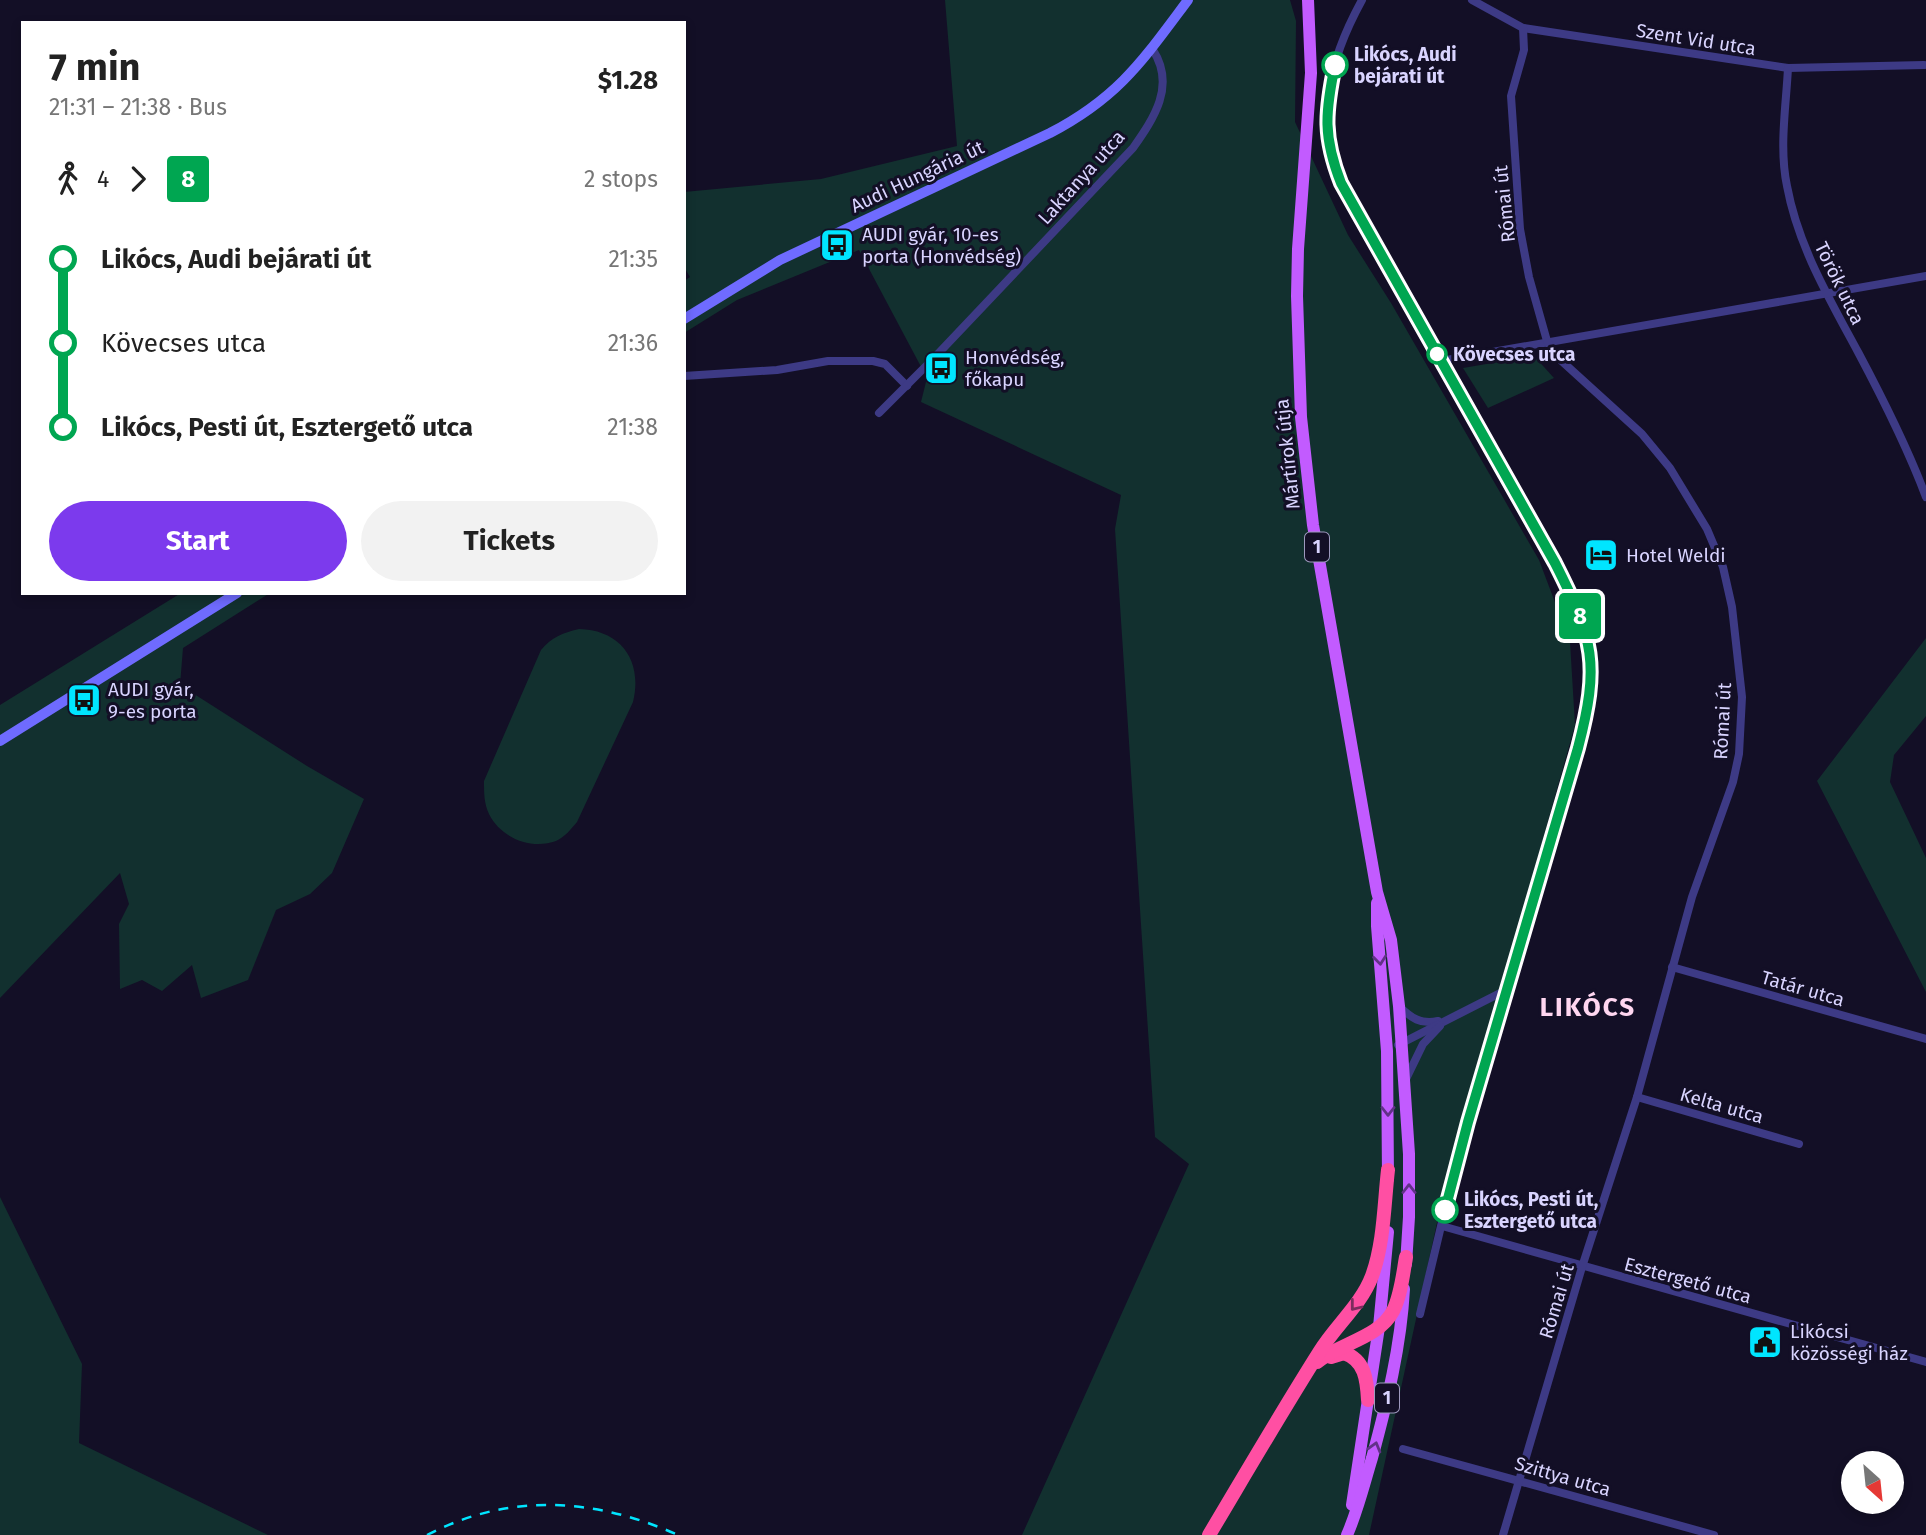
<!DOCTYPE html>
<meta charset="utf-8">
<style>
body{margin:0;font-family:"Fira Sans",sans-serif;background:#f2f2f2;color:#222;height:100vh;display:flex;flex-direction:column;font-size:26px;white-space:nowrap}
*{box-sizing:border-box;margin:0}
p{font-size:23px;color:#767676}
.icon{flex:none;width:38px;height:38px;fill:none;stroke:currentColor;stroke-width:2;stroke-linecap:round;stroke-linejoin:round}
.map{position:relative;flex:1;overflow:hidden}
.details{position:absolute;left:21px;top:21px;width:665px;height:574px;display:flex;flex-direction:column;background:#fff;border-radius:0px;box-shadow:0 4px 10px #0003}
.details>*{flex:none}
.badge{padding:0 14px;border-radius:5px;font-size:24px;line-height:46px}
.needle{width:46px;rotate:153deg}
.fabs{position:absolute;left:1841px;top:1451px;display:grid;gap:14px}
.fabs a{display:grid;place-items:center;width:63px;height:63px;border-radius:50%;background:#fff;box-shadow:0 4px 10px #0003;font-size:35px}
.map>.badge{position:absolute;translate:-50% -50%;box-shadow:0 0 0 4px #fff}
.legs{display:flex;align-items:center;gap:10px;height:77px;padding:0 28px;font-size:23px}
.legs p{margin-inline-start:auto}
.head{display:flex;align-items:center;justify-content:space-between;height:119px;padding:0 28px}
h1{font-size:38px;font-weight:700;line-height:52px}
.primary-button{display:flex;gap:14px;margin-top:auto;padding:14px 28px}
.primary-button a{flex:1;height:80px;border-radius:42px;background:#7c3aed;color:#fff;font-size:28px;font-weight:700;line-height:80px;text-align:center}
.primary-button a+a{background:#f2f2f2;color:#222}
ul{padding:0 28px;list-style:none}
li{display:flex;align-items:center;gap:24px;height:84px;font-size:26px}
li i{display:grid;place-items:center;width:10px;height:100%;margin:0 9px;background:currentColor}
li i::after{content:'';width:18px;height:18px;margin:-9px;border:5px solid;border-radius:50%;background:#fff}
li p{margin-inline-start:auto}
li:first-child i{background:linear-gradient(#0000 50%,currentColor 0)}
li:last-child i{background:linear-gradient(currentColor 50%,#0000 0)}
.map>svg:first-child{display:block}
.green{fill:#12302f}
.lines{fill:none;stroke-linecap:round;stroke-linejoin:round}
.street{stroke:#3d3a85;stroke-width:8}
.secondary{stroke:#6f6bff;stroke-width:10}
.primary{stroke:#c25bff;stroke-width:12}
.highway{stroke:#ff4fa3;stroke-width:14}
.rail{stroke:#00e5ff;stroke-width:2.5;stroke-dasharray:10 9;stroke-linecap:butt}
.oneway{stroke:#623188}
.oneway2{stroke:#7d2c5e}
.line-1-casing{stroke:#fff;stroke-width:16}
.line-1{stroke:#00a651;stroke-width:10}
.stop-1-dot{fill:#fff;stroke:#00a651;stroke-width:3.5}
.labels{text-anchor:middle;stroke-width:6;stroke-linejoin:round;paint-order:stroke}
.shield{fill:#130f26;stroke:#9e99be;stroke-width:2}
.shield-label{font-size:18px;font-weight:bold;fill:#d9d4ff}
.street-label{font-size:19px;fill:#d9d4ff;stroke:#130f26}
.stop-label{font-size:19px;font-weight:bold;fill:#d9d4ff;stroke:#130f26;text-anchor:start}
.poi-label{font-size:19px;fill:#d9d4ff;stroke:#130f26;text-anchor:start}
.district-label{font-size:26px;font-weight:bold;letter-spacing:2px;fill:#ffd6f0;stroke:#130f26}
</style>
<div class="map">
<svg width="1926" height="1535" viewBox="0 0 1926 1535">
<rect width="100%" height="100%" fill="#130f26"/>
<g class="green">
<polygon points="945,0 1290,0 1296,21 1295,122 1348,235 1391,303 1539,560 1570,642 1575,725 1443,1195 1369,1535 1022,1535 1189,1164 1155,1137 1115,529 1121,495 921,402 927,378 859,250 737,300 684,333 684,281 690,277 684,267 684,192 821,179 957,146"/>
<polygon points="1534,356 1554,378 1488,408 1463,368"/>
<polygon points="181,593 270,593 183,648 180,685 307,766 364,799 332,873 310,894 276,910 248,980 201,998 192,965 162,991 142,980 120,989 119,924 129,904 120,873 0,998 0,705"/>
<path d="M579,629C621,630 643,661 633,702L577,822C571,829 565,837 556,841C531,850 501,838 489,814C484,803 484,793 484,781L541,650C552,637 562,633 579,629Z"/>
<polygon points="1926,638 1926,716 1894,755 1890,782 1926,858 1926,992 1817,781"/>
<polygon points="0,1197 82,1364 79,1443 268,1535 0,1535"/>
</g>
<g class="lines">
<g class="street">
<path d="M1362,0C1328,62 1316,115 1341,183L1555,563C1594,639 1600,665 1578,748L1453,1176L1420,1314"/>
<polyline points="1472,0 1523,28 1788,68 1924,65"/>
<path d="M1788,68C1786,107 1779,148 1787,186C1798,246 1829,298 1858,352C1883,399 1907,446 1926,497"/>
<polyline points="1441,361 1926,276"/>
<polyline points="684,376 777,370 828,361 873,361 885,364 907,386"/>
<path d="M879,413L934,358L1133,148C1154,118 1176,86 1153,50"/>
<polyline points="1672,967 1926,1039"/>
<path d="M1399,1006C1411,1018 1421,1025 1438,1021"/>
<polyline points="1398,1045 1508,989"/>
<polyline points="1406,1079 1423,1044 1440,1026"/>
<polyline points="1637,1097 1799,1144"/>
<polyline points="1442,1226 1926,1362"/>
<polyline points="1403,1449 1714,1535"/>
<polyline points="1503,1535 1582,1267 1637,1097 1692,897 1733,782 1739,754 1742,697 1732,607 1723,567 1707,529 1670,468 1642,434 1555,355 1547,341 1529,277 1520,229 1511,96 1524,50 1523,28"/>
</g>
<g class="secondary">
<path d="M684,319L780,260L1050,133C1119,97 1143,60 1188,0"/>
<polyline points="0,741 237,593"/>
</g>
<g class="primary">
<polyline points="1308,0 1311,73 1298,249 1297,296 1301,417 1313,525 1377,892 1391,940 1399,1006 1409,1154 1409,1217 1406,1264"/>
<polyline points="1377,903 1377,926 1387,1051 1388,1179"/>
<polyline points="1352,1505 1379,1327 1388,1232"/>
<path d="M1347,1535C1358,1510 1364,1484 1372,1458C1387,1403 1401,1346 1404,1289"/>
</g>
<g class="highway">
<path d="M1331,1357L1344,1353C1365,1360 1367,1380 1368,1400"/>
<path d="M1317,1362C1340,1343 1379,1338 1393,1311C1401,1295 1403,1274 1406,1257"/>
<path d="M1209,1535C1246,1473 1282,1411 1320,1351C1336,1325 1361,1305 1372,1276C1384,1243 1384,1205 1388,1170"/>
</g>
<path class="rail" d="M427,1535C510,1492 595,1498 678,1535"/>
</g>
<defs><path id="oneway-chevron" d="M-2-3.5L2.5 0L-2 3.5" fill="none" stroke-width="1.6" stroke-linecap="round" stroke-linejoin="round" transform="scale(1.75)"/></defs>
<g class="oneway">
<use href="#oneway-chevron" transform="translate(1380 960) rotate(84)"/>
<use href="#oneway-chevron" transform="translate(1388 1111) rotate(90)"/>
<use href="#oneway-chevron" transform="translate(1409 1189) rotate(-90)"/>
<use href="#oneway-chevron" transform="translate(1375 1447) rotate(-74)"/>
</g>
<use class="oneway2" href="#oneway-chevron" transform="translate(1355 1306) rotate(128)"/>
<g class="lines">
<g class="line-1-casing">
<path id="line-1" d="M1335,65C1325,113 1323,137 1341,183L1555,563C1594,640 1600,664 1578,748L1468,1122L1445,1210"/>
</g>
<use href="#line-1" class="line-1"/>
</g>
<defs>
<g id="bus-square" transform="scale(1.75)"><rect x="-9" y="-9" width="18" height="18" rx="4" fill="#00e5ff" stroke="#130f26"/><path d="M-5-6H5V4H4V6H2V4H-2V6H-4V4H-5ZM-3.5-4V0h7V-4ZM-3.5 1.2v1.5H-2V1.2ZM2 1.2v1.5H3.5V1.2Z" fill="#111"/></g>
<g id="hotel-square" transform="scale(1.75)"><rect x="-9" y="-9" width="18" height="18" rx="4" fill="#00e5ff" stroke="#130f26"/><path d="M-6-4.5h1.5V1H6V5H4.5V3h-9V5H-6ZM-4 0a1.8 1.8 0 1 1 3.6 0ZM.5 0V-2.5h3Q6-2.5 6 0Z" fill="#111"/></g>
<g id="civic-square" transform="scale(1.75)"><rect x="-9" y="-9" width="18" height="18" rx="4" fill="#00e5ff" stroke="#130f26"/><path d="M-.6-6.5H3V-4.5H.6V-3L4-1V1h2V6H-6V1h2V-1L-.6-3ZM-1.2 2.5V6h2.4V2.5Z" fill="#111"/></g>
</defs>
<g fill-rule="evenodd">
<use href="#bus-square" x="837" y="245"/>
<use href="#bus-square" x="941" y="368"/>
<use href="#hotel-square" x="1601" y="555"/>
<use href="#bus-square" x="84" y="700"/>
<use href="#civic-square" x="1765" y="1342"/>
</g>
<g class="stop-1-dot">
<circle cx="1335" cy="65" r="12"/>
<circle cx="1437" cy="354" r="9"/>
<circle cx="1445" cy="1210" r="12"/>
</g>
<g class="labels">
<g class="shield">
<rect x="1305" y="532.5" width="24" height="29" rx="5"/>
<rect x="1375" y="1383.5" width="24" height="29" rx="5"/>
</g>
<g class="shield-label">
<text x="1317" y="553">1</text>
<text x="1387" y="1404">1</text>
</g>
<g class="street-label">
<text transform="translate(1696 39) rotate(9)" y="7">Szent Vid utca</text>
<text transform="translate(917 176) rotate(-25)" y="7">Audi Hungária út</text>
<text transform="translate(1081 177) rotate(-48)" y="7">Laktanya utca</text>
<text transform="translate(1504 204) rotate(-96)" y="7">Római út</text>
<text transform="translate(1840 283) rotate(64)" y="7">Török utca</text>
<text transform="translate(1287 454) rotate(-96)" y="7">Mártírok útja</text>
<text transform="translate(1722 721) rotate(-87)" y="7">Római út</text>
<text transform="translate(1803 988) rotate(16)" y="7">Tatár utca</text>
<text transform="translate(1722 1105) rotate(16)" y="7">Kelta utca</text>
<text transform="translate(1688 1280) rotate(15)" y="7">Esztergető utca</text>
<text transform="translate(1556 1301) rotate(-73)" y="7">Római út</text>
<text transform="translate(1563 1476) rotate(16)" y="7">Szittya utca</text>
</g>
<g class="stop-label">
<text x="1354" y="61">Likócs, Audi<tspan x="1354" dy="22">bejárati út</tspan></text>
<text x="1453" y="361">Kövecses utca</text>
<text x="1464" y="1206">Likócs, Pesti út,<tspan x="1464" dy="22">Esztergető utca</tspan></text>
</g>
<g class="poi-label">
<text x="862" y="241">AUDI gyár, 10-es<tspan x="862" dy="22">porta (Honvédség)</tspan></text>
<text x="965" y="364">Honvédség,<tspan x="965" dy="22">főkapu</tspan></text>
<text x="1626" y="562">Hotel Weldi</text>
<text x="108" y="696">AUDI gyár,<tspan x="108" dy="22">9-es porta</tspan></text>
<text x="1790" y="1338">Likócsi<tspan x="1790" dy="22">közösségi ház</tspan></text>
</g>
<g class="district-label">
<text x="1588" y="1016">LIKÓCS</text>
</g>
</g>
</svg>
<div class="fabs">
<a><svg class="needle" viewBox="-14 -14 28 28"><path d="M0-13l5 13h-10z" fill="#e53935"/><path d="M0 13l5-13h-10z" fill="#767676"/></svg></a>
</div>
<b class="badge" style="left:1580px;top:616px;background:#00a651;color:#fff">8</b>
<section class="details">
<div class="head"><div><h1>7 min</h1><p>21:31 – 21:38 · Bus</p></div><b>$1.28</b></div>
<div class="legs"><svg class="icon" aria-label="walk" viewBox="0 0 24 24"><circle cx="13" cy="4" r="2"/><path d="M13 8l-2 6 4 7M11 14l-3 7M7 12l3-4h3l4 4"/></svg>4<svg class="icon" aria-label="forward" viewBox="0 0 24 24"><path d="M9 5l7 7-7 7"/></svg><b class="badge" style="background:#00a651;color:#fff">8</b><p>2 stops</p></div>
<ul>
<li><i style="color:#00a651"></i><b>Likócs, Audi bejárati út</b><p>21:35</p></li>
<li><i style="color:#00a651"></i><span>Kövecses utca</span><p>21:36</p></li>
<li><i style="color:#00a651"></i><b>Likócs, Pesti út, Esztergető utca</b><p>21:38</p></li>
</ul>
<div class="primary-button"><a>Start</a><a>Tickets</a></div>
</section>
</div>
